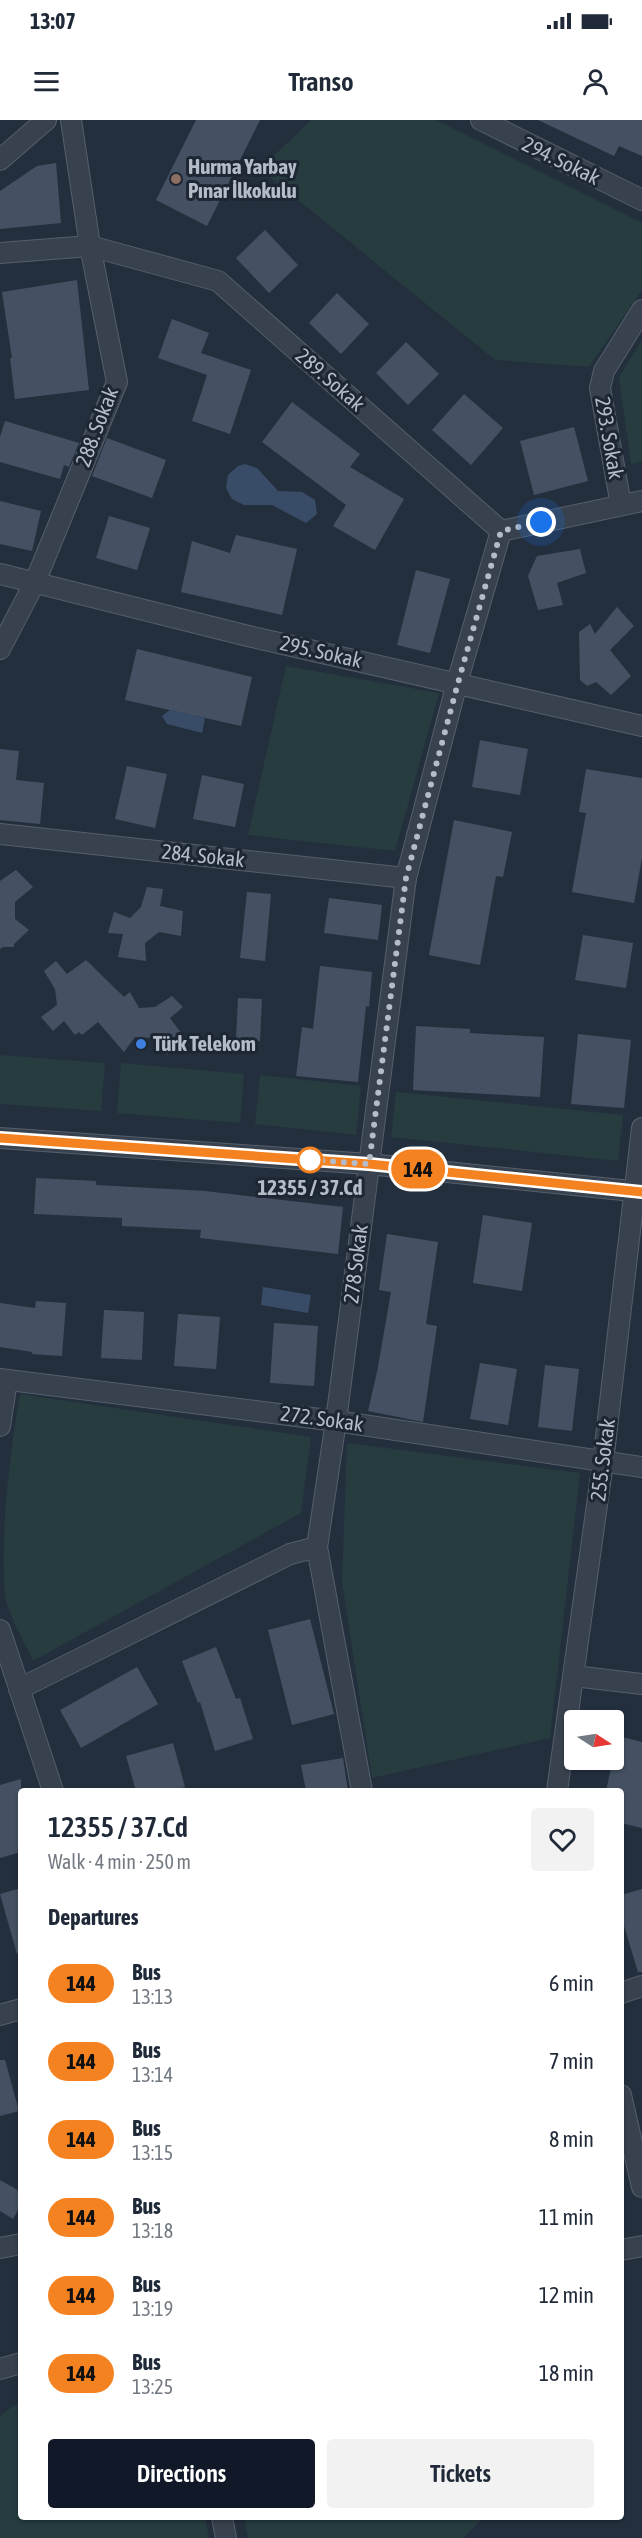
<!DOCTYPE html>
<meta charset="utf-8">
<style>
body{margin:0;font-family:"Asap Condensed",sans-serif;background:#f2f2f3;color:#1f2937;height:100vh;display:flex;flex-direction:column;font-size:22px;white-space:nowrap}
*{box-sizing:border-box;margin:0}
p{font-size:20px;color:#747a83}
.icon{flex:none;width:33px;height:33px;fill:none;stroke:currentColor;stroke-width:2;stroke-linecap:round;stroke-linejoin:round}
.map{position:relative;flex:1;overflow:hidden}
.details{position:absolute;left:18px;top:1668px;width:606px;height:732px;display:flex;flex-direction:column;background:#fff;border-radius:6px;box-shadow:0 2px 4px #0004}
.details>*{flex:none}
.badge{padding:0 12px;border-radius:20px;font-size:21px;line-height:39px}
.needle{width:39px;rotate:102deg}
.fabs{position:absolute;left:564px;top:1590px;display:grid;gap:12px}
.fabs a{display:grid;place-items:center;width:60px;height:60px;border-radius:6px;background:#fff;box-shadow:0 2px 4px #0004;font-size:30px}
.you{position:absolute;width:30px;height:30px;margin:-15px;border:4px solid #fff;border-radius:50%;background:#1a73e8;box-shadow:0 0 0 9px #1a73e833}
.map>.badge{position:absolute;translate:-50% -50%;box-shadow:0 0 0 3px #fff}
h2{padding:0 30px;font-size:22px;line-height:54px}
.round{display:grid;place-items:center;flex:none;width:63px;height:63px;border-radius:6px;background:#f2f2f3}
.head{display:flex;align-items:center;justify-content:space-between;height:102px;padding:0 30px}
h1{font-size:28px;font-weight:600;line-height:45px}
.button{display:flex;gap:12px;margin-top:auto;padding:12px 30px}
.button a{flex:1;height:69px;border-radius:6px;background:#111827;color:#fff;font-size:24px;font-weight:600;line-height:69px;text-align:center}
.button a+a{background:#f2f2f3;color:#1f2937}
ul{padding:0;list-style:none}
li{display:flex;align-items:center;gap:18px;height:78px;padding:0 30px}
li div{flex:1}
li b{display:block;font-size:22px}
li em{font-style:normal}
li .badge{min-width:66px;font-weight:700;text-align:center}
.status{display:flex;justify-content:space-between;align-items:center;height:42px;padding:0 30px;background:#fff;direction:ltr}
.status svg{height:16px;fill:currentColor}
header{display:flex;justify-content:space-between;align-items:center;height:78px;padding:0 30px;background:#fff;font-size:27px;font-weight:600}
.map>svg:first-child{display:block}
.green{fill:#263c3f}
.water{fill:#394c67}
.building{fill:#455162}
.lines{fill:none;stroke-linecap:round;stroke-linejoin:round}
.street-casing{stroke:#565f6c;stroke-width:22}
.street{stroke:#38414e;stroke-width:20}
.line-casing{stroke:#fff;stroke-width:14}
.line{stroke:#f58220;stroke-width:9}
.walk{stroke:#b4bcc9;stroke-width:6;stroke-dasharray:0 10.8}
.education-dot{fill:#8d6e63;stroke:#1d2633;stroke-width:2}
.shop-dot{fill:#3f7fe0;stroke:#1d2633;stroke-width:2}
.stop-dot{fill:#fff;stroke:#f58220;stroke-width:3}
.labels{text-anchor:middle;stroke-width:6;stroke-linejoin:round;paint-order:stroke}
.street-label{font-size:21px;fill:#b4bcc9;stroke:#1d2633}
.poi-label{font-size:21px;font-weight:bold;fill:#b4bcc9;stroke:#1d2633;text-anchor:start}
.stop-label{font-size:21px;font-weight:bold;fill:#b4bcc9;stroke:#1d2633}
</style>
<div class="status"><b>13:07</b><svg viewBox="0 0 49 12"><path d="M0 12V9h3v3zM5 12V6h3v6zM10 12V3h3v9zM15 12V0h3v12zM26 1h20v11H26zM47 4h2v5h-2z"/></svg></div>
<header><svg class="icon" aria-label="menu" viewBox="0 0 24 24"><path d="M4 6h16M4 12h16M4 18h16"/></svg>Transo<svg class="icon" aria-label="person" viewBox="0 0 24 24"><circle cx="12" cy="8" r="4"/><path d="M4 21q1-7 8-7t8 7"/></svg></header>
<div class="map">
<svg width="642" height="2418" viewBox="0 0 642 2418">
<rect width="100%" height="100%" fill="#242f3e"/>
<g class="green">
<polygon points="311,0 436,0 642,103 642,170 589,247 495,240 260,49"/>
<polygon points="642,220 642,342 631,344 619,257"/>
<polygon points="286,546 439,573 395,731 248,715"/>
<polygon points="0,935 105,943 101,991 0,984"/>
<polygon points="121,943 244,954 240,1003 117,993"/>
<polygon points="260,955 361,966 356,1015 255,1004"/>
<polygon points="396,972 623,995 618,1041 391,1017"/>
<path d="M20,1274L311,1317L301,1393L33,1541C24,1521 11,1500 5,1478C0,1418 9,1335 20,1274Z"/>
<polygon points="347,1323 580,1353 550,1618 372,1658 342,1462"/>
<polygon points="21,2284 21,2397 205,2397 209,2418 0,2418 0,2296 13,2286"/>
<polygon points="244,2397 484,2397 463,2418 248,2418"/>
</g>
<g class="water">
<polygon points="245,344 257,348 278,371 302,372 315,380 317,394 306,403 272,385 244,385 232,379 226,368 228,355 238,346"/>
<polygon points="170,590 205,598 202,613 167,604 162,596"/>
<polygon points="263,1167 311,1175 308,1193 261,1185"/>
</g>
<g class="building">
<polygon points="196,0 260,0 207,106 156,80"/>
<polygon points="538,0 642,0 642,36 619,26 614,36"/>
<polygon points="56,43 61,103 0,109 0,71 37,46"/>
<polygon points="265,110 298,145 269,173 236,138"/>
<polygon points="77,160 89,270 15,279 10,238 12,238 2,172"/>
<polygon points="337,173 369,204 341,234 309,203"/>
<polygon points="172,199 209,213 201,233 251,250 230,314 192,301 207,255 158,238"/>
<polygon points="406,222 439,254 408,285 376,253"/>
<polygon points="464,274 503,308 471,345 432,310"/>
<polygon points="292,282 360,334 350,347 404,379 375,430 333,406 346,385 262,322"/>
<polygon points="5,301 79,323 69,347 64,345 60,359 0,342 0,317"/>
<polygon points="574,307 588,361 534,375 520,321"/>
<polygon points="107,318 166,340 152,378 92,356"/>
<polygon points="0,381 41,391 32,431 0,424"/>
<polygon points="109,396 150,408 137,450 96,438"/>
<polygon points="236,415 297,429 282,495 181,472 192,421 230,433"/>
<polygon points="580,429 586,453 557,463 563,485 538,490 528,456 537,436"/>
<polygon points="416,450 450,459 430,533 397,525"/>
<polygon points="617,487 634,506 610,530 631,556 611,575 596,562 587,566 580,560 579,512 590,504 595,514"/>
<polygon points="137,529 252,557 241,606 125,580"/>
<polygon points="480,620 528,629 520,675 472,667"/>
<polygon points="0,629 19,631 16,660 44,663 40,704 0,700"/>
<polygon points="127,646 167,654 155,708 115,699"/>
<polygon points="586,649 642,658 642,738 634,783 572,772 586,693 579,692"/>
<polygon points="202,655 244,664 235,707 193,699"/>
<polygon points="454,700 512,712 503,757 496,756 480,845 429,835"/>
<polygon points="16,750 33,767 15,782 15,799 29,810 14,824 14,827 3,827 0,829 0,761"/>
<polygon points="147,767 163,769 160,786 183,791 181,816 159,812 145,823 146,841 118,837 123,814 108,813 114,792 130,798 141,787"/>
<polygon points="247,772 271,774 265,841 240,838"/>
<polygon points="329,778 382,785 378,820 324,813"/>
<polygon points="583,815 633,823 626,868 575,860"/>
<polygon points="86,840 124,877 130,872 139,888 155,887 172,876 183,887 170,898 184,917 167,935 153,918 135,917 124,932 98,902 82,915 79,912 75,915 64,901 53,911 41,897 57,885 55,869 44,851 56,841 67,854"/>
<polygon points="320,846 372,852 369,887 366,886 358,962 296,956 302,907 313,909"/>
<polygon points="238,878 262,879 260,921 236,920"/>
<polygon points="416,906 470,909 470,913 544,917 540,977 413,970"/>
<polygon points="578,914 631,920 624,988 571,984"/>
<polygon points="36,1058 96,1061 96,1065 205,1071 343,1087 338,1134 200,1118 201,1110 122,1106 122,1098 34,1094"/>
<polygon points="483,1095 532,1103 522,1171 473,1163"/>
<polygon points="387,1114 438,1122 426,1204 437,1206 423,1302 368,1291 377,1252 391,1172 379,1170"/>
<polygon points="36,1181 66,1183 62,1236 32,1234 32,1232 0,1227 0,1183 35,1188"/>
<polygon points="104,1190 144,1192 142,1240 101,1238"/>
<polygon points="178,1194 220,1197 216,1249 174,1246"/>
<polygon points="274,1203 318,1206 314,1266 270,1263"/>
<polygon points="480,1243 517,1249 508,1305 470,1299"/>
<polygon points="545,1245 579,1249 572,1311 538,1307"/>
<polygon points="310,1499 334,1594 292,1605 268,1510"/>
<polygon points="216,1527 236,1579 240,1578 253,1619 215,1631 200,1582 198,1583 182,1541"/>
<polygon points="137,1547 158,1584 81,1628 60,1590"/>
<polygon points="618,1616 642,1622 642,1708 621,1703 621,1671 606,1671"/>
<polygon points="173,1623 185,1667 172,1671 136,1671 126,1636"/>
<polygon points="343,1638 348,1671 306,1671 301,1645"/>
<polygon points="21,1659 21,1732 0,1738 0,1665"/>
<polygon points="21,1768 21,1834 17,1834 0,1774"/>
<polygon points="642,1769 642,1852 638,1852 621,1796 621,1775"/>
<polygon points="0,1940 5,1940 19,1991 0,1996"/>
<polygon points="0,2060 21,2072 21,2085 13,2099 0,2091"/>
</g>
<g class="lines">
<g class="street-casing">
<g id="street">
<polyline points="481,0 642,80"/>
<polyline points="0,40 46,0"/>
<polyline points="0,133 90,126 218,161 501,411 642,381"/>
<polyline points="621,385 600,268 604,251 642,190"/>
<polyline points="0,454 248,516 642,606"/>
<polyline points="0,529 35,462 117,262 90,126 71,0"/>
<polyline points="0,714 406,758"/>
<polyline points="0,1018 369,1044 642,1072"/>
<polyline points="0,1259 336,1301 642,1347"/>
<polyline points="0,1306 7,1260"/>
<polyline points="0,1510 53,1671"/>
<polyline points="574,1556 642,1564"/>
<polyline points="19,1569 290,1434 317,1427"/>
<polyline points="362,1671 317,1427 336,1301 406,758 457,563 501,411"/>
<polyline points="557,1671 603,1342 642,1008"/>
<polyline points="621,1873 642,1866"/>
<polyline points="0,1895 21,1889"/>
<polyline points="621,1975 642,2067"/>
<polyline points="0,2128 21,2124"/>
<polyline points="621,2130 642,2126"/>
<polyline points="0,2249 21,2243"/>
<polyline points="222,2397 226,2418"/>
</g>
</g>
<use href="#street" class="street"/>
</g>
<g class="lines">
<g class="line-casing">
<polyline id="line" points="0,1018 369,1044 642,1072"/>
</g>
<use href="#line" class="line"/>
<polyline class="walk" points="310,1040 300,1039 369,1044 406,758 458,563 501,411 541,402"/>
</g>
<circle class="education-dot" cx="176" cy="59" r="6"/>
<circle class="shop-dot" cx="141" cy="924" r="6"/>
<circle class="stop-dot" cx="310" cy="1040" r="12"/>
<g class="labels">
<g class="street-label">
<text transform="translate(561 41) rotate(26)" y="7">294. Sokak</text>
<text transform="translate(330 260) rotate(41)" y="7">289. Sokak</text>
<text transform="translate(97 307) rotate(-69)" y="7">288. Sokak</text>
<text transform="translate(609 318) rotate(80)" y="7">293. Sokak</text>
<text transform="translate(321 532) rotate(13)" y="7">295. Sokak</text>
<text transform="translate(203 736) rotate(6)" y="7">284. Sokak</text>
<text transform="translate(356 1144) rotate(-83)" y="7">278 Sokak</text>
<text transform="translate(322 1299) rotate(8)" y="7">272. Sokak</text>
<text transform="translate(603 1340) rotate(-83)" y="7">255. Sokak</text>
</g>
<g class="poi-label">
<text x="188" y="54">Hurma Yarbay<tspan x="188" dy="24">Pınar İlkokulu</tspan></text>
<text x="153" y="931">Türk Telekom</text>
</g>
<g class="stop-label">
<text x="310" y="1075">12355 / 37.Cd</text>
</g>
</g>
</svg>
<div class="fabs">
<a><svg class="needle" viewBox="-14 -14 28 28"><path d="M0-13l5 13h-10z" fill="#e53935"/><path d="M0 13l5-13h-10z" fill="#747a83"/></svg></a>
</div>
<div class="you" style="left:541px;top:402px"></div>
<b class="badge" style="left:418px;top:1049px;background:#f58220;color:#111">144</b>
<section class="details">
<div class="head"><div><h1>12355 / 37.Cd</h1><p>Walk · 4 min · 250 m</p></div><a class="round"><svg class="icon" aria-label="heart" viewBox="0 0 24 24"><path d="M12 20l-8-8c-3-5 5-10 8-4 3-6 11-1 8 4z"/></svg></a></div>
<h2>Departures</h2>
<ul>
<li><span class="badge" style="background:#f58220;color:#111">144</span><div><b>Bus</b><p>13:13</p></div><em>6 min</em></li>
<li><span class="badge" style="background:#f58220;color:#111">144</span><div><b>Bus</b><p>13:14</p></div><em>7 min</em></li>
<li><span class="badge" style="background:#f58220;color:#111">144</span><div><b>Bus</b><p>13:15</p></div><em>8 min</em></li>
<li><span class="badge" style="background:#f58220;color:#111">144</span><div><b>Bus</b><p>13:18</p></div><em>11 min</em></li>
<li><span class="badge" style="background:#f58220;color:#111">144</span><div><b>Bus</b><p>13:19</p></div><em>12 min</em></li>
<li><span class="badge" style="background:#f58220;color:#111">144</span><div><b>Bus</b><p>13:25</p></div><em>18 min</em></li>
</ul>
<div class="button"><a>Directions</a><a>Tickets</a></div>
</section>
</div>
